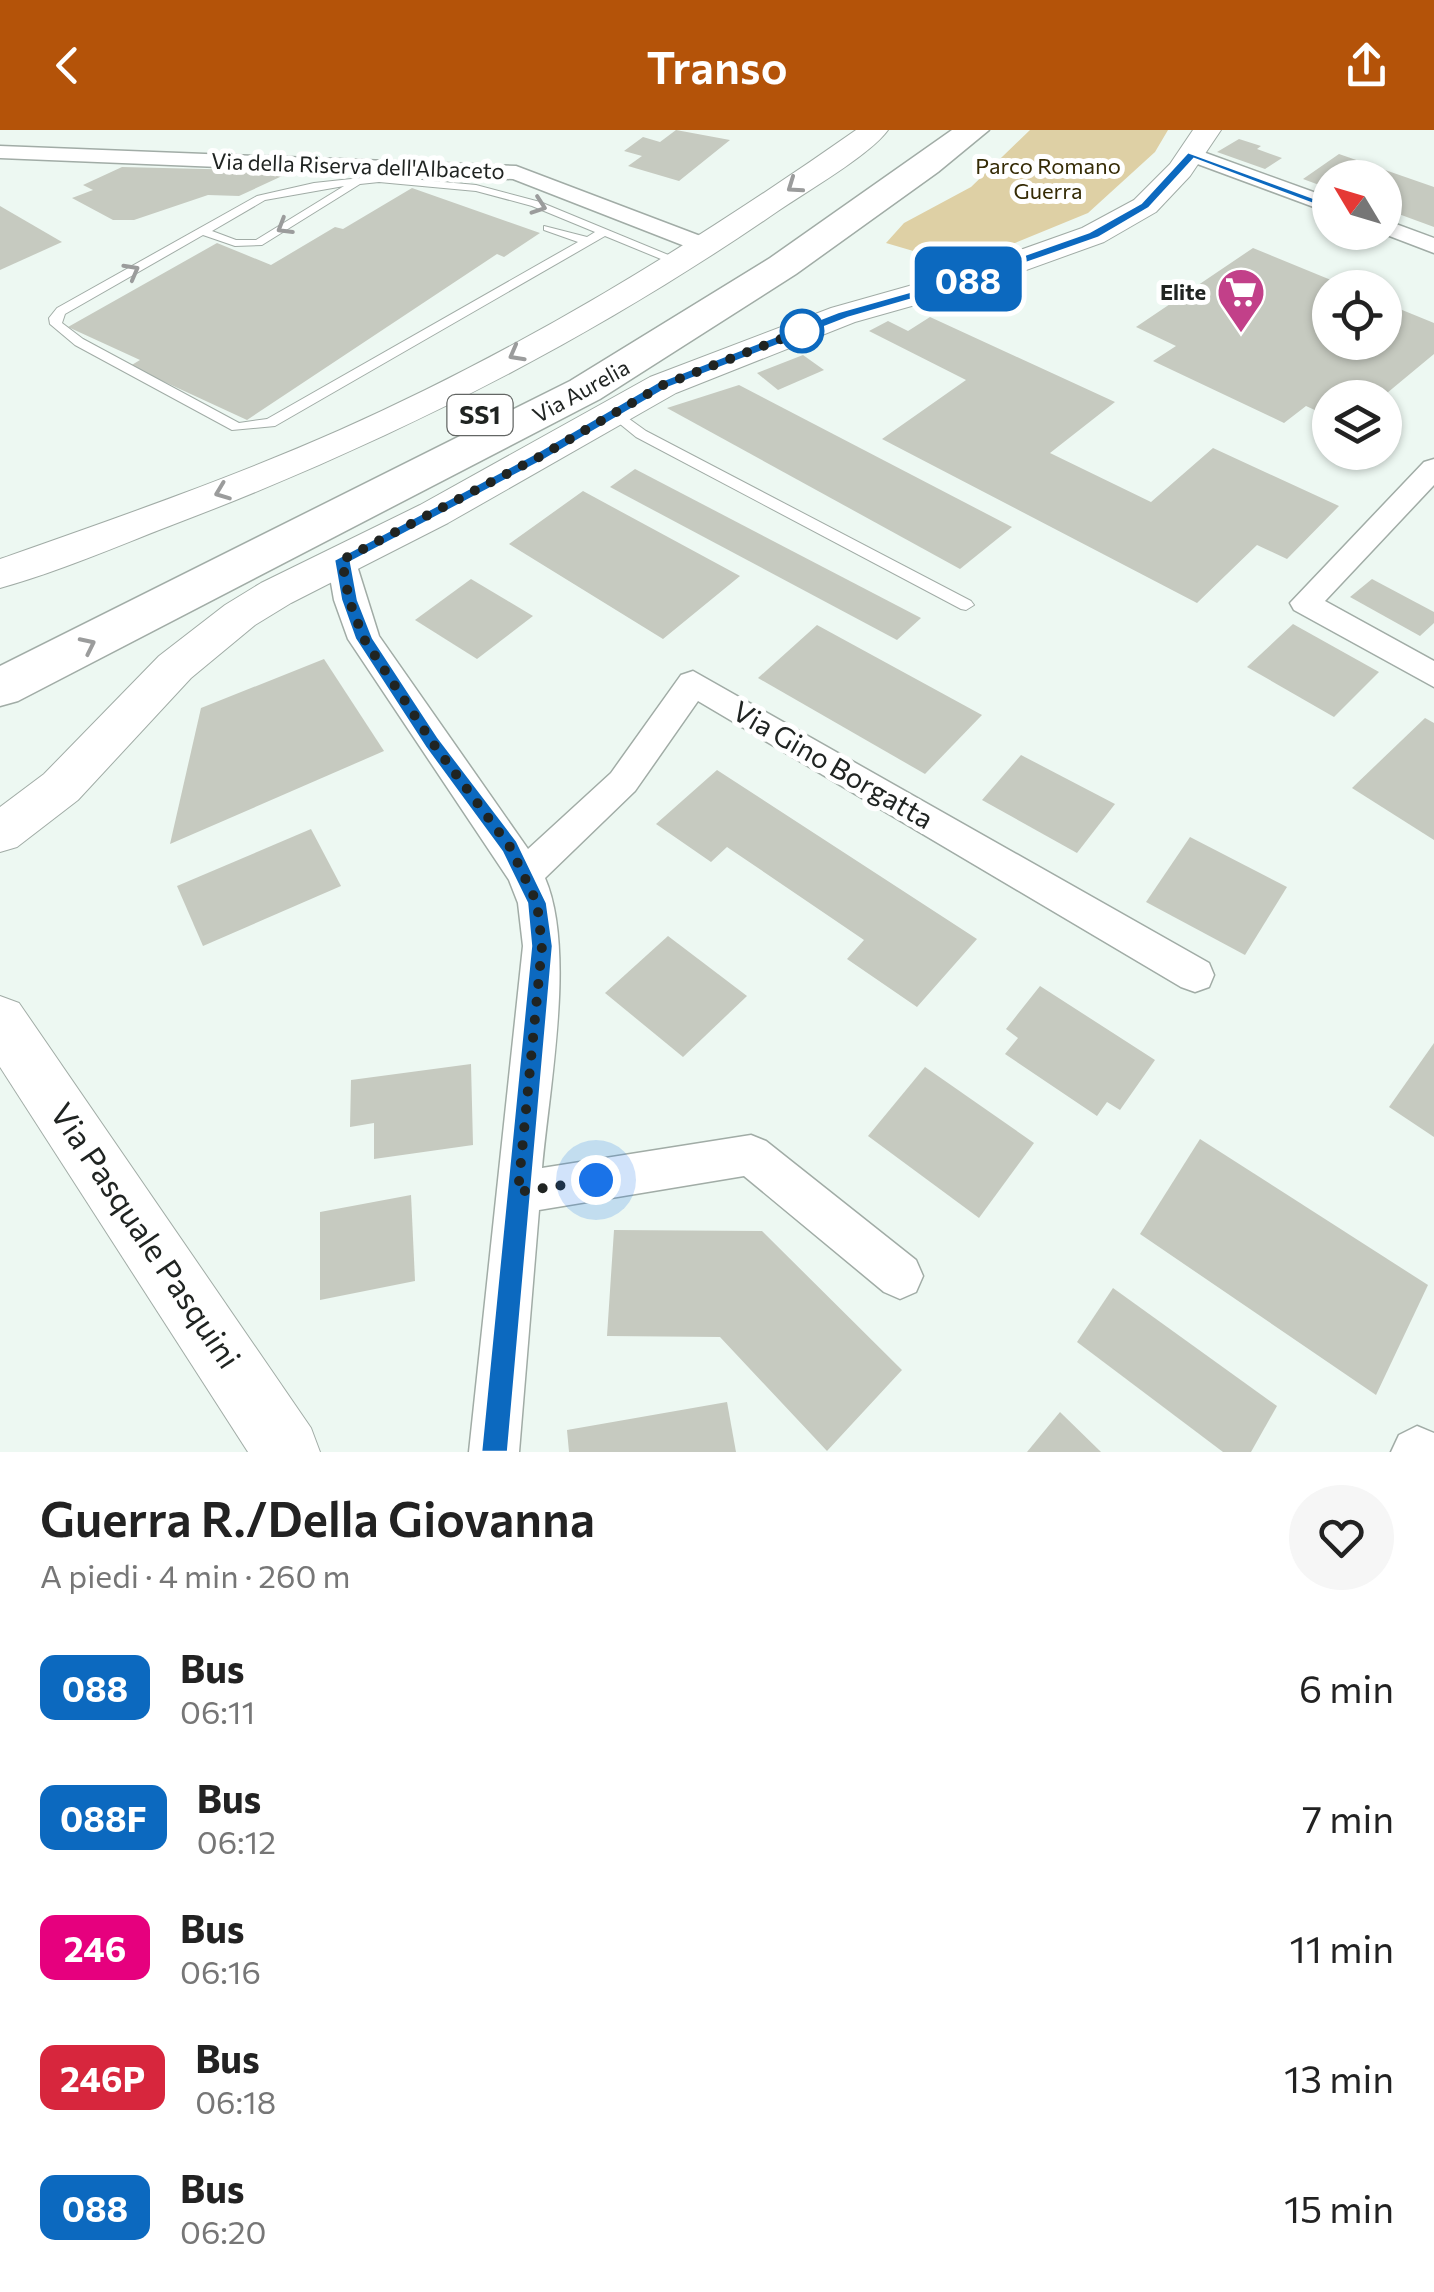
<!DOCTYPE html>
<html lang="it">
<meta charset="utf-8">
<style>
body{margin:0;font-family:Commissioner,sans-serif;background:#f6f6f6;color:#222;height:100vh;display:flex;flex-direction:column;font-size:38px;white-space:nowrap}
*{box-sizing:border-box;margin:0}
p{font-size:32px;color:#767676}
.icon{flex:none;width:55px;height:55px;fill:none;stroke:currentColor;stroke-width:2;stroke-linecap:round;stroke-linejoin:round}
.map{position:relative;height:1322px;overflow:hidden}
.panel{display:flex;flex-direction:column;background:#fff;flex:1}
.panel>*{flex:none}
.badge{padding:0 20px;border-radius:15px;font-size:35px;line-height:65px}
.needle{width:65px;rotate:308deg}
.tools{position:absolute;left:1312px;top:30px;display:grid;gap:20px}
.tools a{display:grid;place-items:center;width:90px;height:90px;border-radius:50%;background:#fff;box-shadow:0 2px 8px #0004;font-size:50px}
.you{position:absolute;width:50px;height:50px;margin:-25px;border:8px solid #fff;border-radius:50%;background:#1a73e8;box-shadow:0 0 0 15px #1a73e833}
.map>.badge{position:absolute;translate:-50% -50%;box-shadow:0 0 0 5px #fff}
.round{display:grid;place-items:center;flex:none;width:105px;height:105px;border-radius:52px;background:#f6f6f6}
.summary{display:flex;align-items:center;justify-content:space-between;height:170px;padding:0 40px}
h1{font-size:48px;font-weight:600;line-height:75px}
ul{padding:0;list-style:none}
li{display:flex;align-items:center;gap:30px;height:130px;padding:0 40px}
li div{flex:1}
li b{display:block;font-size:38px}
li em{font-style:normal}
li .badge{min-width:110px;font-weight:700;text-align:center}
header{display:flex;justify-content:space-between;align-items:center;height:130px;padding:0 40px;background:#b45309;color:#fff;font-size:45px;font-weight:600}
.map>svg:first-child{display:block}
.green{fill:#ded0a5}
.building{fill:#c6cac0}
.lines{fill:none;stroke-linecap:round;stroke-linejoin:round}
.lane-casing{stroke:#a1aca6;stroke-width:2}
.street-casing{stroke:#a1aca6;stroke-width:3}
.secondary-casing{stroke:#a1aca6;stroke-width:2}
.highway-casing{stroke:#a1aca6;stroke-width:3}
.lane{fill:#fff;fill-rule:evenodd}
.street{fill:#fff;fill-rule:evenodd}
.secondary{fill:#fff;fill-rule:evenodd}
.highway{fill:#fff;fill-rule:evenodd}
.oneway{stroke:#9b9c9c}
.line{fill:#0c69bf;stroke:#fff;stroke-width:2.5}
.walk{stroke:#202422;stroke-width:10;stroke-dasharray:0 18}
.stop-dot{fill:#fff;stroke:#0c69bf;stroke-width:5}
.labels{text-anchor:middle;stroke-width:10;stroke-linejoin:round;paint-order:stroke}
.far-street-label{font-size:22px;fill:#202422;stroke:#fff}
.far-park-label{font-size:22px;fill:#352b05;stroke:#fff}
.far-poi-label{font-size:22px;font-weight:bold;fill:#202422;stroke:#fff;text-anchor:end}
.shield{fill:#fff;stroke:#636664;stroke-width:2.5}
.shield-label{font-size:25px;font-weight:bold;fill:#202422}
.street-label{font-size:28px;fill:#202422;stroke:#fff}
.near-street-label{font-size:32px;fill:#202422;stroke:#fff}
</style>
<header><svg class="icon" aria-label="back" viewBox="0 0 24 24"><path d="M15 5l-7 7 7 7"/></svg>Transo<svg class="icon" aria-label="share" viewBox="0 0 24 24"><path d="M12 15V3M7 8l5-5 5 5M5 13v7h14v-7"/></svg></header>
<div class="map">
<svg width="1434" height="1322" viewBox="0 0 1434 1322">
<rect width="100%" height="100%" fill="#edf8f2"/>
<polygon class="green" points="1030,0 1168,0 1155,22 1088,83 961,135 886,113 904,93 971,57"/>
<g class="building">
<polygon points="676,0 730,10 679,51 628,36 642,26 624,21 643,7 660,12"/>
<polygon points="1239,9 1261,16 1257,19 1282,28 1265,39 1217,22"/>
<polygon points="1339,24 1434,57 1434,97 1385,79 1385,48 1330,48 1330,59 1303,49"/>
<polygon points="122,37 293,41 239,66 208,65 134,90 113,90 72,68 93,60 83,55"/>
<polygon points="412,58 540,103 504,127 497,124 247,290 130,236 140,230 68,197 217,113 271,135 335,97 343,99"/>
<polygon points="0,76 62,112 0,140"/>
<polygon points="1253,118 1348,157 1330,158 1330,212 1385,212 1385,173 1434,193 1434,224 1381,268 1330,268 1330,287 1306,276 1284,293 1153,231 1176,216 1136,197"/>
<polygon points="930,187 1115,272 1050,323 1151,372 1213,318 1339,376 1287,429 1257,415 1197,473 882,309 966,250 869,201 888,191 908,201"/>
<polygon points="803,225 824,240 778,260 757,243"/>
<polygon points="739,255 1012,397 960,439 667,278"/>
<polygon points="635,339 921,488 897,510 610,357"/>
<polygon points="583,361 618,380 740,446 663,509 509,414"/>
<polygon points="471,449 533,486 477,529 415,490"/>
<polygon points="1372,449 1434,482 1434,493 1420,506 1350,467"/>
<polygon points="1293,494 1379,542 1334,587 1247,537"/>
<polygon points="817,495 982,585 925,644 758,548"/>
<polygon points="324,529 384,621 170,714 201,578"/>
<polygon points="1425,588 1434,593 1434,710 1352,658"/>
<polygon points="1021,625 1115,674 1077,723 982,670"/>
<polygon points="717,640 977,809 917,877 847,829 864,810 727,717 711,732 656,694"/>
<polygon points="311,699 341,756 203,816 177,756"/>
<polygon points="1190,707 1287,757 1245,825 1146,772"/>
<polygon points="668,806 747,866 683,927 605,863"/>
<polygon points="1040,856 1155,930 1120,980 1107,972 1097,986 1005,924 1018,908 1006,899"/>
<polygon points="1434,913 1434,1007 1389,977"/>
<polygon points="471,934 473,1015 374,1029 374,993 350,997 351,950"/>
<polygon points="925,937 1034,1013 979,1088 868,1006"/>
<polygon points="1200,1009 1428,1155 1376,1265 1140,1104"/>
<polygon points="411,1065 415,1151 320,1170 320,1082"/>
<polygon points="614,1100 762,1101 902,1240 827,1321 720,1207 607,1206"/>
<polygon points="1113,1158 1277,1276 1251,1322 1223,1322 1077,1212"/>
<polygon points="727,1272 736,1322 569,1322 567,1300"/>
<polygon points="1060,1282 1101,1322 1027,1322"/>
</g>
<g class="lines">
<g class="lane-casing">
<g id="lane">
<path d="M379,46L476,55L540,72L683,131L673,134L605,106L275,296L232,300L75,215L50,194L49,188L57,178L257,66L314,53ZM379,52L476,61L532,76L595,102L587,107L544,96V100L578,112L267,289L239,293L83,209L62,193L65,184L203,105L235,116L262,115L360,54ZM344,56L256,110H236L212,101L265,70Z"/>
<polygon points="614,278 646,301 971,471 974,475 966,480 961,479 636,307 609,285 607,282"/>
</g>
</g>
<g class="street-casing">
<g id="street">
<polygon points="0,16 516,36 711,110 715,115 711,120 695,120 513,49 0,28"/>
<polygon points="1192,18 1330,68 1330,83 1184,29 1181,24"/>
<polygon points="1385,90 1434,108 1434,123 1379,102 1385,102"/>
<polygon points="1434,329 1434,355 1325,471 1434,531 1434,557 1294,480 1290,473 1424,332"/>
<path d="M342,420L353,423L379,506L528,719L611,643L681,545L693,541L1209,833L1214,845L1209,857L1195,862L1181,857L698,571L635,661L545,748C576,820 549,958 542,1038L751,1005L766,1011L916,1130L923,1146L916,1162L900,1169L884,1162L744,1046L539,1080L519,1322H469L523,816L518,773L509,750L348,509L334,470L327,430L331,423Z"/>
<polygon points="1417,1296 1434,1303 1434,1322 1391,1322 1399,1305"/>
</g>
</g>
<g class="secondary-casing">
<g id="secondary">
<path d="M856,0H888C870,25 806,62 778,81C589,211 386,314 172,395C115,417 58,442 0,458V429C114,389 229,349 340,300C522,219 692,115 856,0Z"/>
<polygon points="1193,0 1221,0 1190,46 1156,82 1104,112 979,157 855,192 676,263 448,393 291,473 255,495 191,548 78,670 17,717 0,722 0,677 44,644 159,526 225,475 261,453 420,375 650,247 831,178 955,143 1082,98 1134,70 1170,34"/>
<polygon points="0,866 19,873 311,1298 320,1322 248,1322 0,937"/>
</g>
</g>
<g class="highway-casing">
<polygon id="highway" points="952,0 989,0 938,42 796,144 600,269 18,571 0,576 0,536 570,251 770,128"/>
</g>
<use href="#lane" class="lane"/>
<use href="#street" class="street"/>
<use href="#secondary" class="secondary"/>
<use href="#highway" class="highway"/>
</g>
<defs><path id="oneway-chevron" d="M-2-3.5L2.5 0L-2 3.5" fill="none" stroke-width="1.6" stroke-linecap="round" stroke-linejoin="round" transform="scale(2.5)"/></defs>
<g class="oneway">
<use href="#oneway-chevron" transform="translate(794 56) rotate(145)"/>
<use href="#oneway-chevron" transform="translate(539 76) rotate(19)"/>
<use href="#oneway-chevron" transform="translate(284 97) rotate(149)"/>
<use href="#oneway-chevron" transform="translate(132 141) rotate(-29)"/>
<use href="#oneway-chevron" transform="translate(516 224) rotate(151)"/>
<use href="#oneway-chevron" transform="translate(222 362) rotate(159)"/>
<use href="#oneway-chevron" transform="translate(88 515) rotate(-26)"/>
</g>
<polygon class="line" points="1188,22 1336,76 1326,79 1194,29 1149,78 1098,108 972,152 848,188 668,258 544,330 351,432 358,470 373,508 438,607 517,711 547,773 553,816 508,1322 481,1322 531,816 527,773 502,722 425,617 355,509 341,470 334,430 534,324 658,252 838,182 962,147 1089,102 1141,73"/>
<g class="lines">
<polyline class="walk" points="596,1050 518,1062 542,816 537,773 510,717 432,612 364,509 349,470 342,430 539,327 663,255 807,199 802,201"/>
</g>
<defs>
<g id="supermarket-pin" transform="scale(2.5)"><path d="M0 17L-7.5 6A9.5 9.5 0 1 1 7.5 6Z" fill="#c24089" stroke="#fff"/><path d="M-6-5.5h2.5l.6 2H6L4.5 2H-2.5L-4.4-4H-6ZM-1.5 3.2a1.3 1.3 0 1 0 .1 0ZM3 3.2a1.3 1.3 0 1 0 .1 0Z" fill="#fff"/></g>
</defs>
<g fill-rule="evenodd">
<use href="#supermarket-pin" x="1241" y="162"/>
</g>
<circle class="stop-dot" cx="802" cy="201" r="20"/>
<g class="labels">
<g class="far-street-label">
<text transform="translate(358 36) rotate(2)" y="8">Via della Riserva dell'Albaceto</text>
<text transform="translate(581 261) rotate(-29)" y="8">Via Aurelia</text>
</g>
<g class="far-park-label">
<text x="1048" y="44">Parco Romano<tspan x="1048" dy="25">Guerra</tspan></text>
</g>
<g class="far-poi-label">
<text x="1206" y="170">Elite</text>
</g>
<rect class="shield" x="447.5" y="265" width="65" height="40" rx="8"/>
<g class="shield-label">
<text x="480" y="294">SS1</text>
</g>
<g class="street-label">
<text transform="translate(833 635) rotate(30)" y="10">Via Gino Borgatta</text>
</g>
<g class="near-street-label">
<text transform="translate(145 1106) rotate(56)" y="11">Via Pasquale Pasquini</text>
</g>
</g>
</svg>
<div class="tools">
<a><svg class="needle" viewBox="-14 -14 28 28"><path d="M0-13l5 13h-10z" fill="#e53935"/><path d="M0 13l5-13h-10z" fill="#767676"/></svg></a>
<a><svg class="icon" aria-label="locate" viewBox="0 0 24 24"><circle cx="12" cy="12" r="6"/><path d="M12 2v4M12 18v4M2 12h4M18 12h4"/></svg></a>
<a><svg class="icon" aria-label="layers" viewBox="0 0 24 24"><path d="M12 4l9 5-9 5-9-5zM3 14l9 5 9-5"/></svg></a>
</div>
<div class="you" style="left:596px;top:1050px"></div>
<b class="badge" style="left:968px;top:149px;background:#0c69bf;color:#fff">088</b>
</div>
<section class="panel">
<div class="summary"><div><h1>Guerra R./Della Giovanna</h1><p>A piedi · 4 min · 260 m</p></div><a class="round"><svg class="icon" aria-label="heart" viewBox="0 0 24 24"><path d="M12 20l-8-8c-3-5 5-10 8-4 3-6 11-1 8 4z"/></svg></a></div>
<ul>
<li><span class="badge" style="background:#0c69bf;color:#fff">088</span><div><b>Bus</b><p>06:11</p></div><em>6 min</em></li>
<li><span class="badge" style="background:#0c69bf;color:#fff">088F</span><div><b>Bus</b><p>06:12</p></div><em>7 min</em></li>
<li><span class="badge" style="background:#e6007e;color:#fff">246</span><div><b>Bus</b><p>06:16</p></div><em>11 min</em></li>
<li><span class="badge" style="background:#d7263d;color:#fff">246P</span><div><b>Bus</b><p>06:18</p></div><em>13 min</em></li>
<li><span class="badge" style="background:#0c69bf;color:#fff">088</span><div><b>Bus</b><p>06:20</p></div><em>15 min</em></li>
</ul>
</section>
